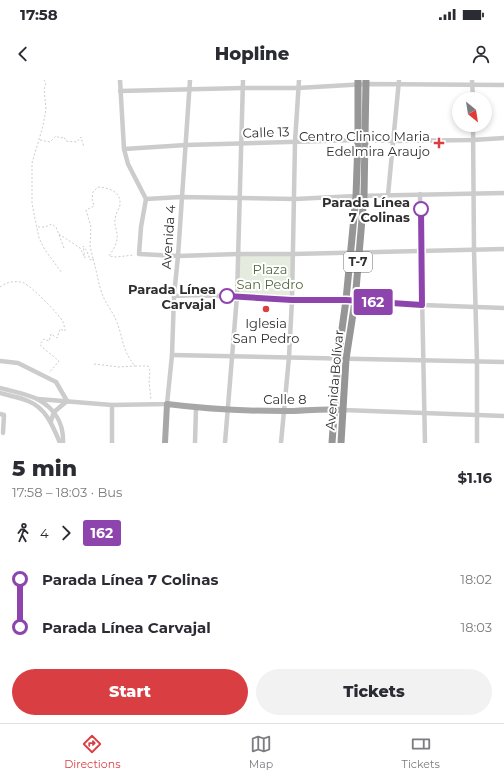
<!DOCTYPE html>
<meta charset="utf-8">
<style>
body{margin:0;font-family:Montserrat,sans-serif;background:#f2f2f3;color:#2b2b33;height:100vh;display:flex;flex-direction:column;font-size:15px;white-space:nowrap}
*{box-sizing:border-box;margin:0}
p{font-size:13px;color:#7c7c81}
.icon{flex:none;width:22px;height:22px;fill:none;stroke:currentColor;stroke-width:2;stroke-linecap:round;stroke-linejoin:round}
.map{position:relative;height:363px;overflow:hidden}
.side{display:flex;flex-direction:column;background:#fff;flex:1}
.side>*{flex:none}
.badge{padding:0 8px;border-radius:3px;font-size:14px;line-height:26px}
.needle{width:26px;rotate:150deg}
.fabs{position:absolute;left:452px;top:12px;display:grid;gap:8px}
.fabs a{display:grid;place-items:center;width:40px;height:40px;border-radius:50%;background:#fff;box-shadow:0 2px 6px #0003;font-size:20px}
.map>.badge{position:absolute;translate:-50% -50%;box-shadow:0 0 0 2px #fff}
.legs{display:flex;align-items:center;gap:6px;height:44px;padding:0 12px;font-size:13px}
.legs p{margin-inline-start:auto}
.headline{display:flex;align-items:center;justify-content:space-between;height:68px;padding:0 12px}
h1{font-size:22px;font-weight:800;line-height:30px}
.cta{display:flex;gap:8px;margin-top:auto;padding:8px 12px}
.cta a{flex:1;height:46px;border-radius:24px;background:#d93e43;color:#fff;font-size:16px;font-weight:800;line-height:46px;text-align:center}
.cta a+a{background:#f2f2f3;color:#2b2b33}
ul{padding:0 12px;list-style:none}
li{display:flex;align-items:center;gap:14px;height:48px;font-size:15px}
li i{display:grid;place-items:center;width:6px;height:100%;margin:0 5px;background:currentColor}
li i::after{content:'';width:10px;height:10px;margin:-5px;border:3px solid;border-radius:50%;background:#fff}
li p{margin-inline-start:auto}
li:first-child i{background:linear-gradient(#0000 50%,currentColor 0)}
li:last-child i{background:linear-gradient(currentColor 50%,#0000 0)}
.status{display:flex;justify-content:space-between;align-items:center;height:28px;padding:0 20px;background:#fff;direction:ltr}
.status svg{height:11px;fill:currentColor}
header{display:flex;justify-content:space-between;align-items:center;height:52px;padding:0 12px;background:#fff;font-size:18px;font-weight:800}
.tabs{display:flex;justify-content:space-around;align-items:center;height:56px;border-top:1px solid #e1e1e2;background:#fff;font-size:11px;color:#7c7c81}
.tabs a{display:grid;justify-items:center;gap:2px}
.tabs .current{color:#d93e43}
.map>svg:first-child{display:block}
.green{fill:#e5ebde}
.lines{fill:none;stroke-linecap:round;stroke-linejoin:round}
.path{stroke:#ccc;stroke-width:1;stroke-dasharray:2 2;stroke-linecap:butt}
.minor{stroke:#ccc;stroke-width:4.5}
.major{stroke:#a7a7a7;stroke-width:6}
.highway{stroke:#969696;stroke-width:7}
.line-1-casing{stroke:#fff;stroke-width:9}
.line-1{stroke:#8e44ad;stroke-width:6}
.poi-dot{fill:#d93e43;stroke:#fff;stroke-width:1.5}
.stop-1-dot{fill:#fff;stroke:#8e44ad;stroke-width:2}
.labels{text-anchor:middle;stroke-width:4;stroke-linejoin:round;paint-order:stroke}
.shield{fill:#fff;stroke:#6d6d6d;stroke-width:1}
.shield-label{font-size:12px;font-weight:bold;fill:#2f2f2f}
.street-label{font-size:13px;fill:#2f2f2f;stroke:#fff}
.poi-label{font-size:13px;fill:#2f2f2f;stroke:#fff;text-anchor:end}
.stop-label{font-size:13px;font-weight:bold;fill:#2f2f2f;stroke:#fff;text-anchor:end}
.park-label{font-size:13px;fill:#51683f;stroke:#fff}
</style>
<div class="status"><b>17:58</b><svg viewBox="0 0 49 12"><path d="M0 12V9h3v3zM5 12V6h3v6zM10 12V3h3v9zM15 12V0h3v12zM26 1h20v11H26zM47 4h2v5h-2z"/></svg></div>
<header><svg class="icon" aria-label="back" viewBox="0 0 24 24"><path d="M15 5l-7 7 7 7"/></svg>Hopline<svg class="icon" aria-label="person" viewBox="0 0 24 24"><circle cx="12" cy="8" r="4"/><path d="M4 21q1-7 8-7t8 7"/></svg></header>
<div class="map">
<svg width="504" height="363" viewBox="0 0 504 363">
<rect width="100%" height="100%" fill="#fff"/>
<polygon class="green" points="238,174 293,174 292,220 237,216"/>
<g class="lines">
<g class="path">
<polyline points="44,0 46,3 44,9 46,29 43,46 32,83 32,124 39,158 45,170 62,193"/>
<polyline points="40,60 50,62 56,56 60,58 64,57 66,61 77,62 81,57 84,67"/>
<polyline points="38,147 45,147 52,144 56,147 64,168"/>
<path d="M59,154L80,168L85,178L83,166L87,171L90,180L93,179L90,166L91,147L86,130L94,126L92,119L93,112L98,107C109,108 121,111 120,125C119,130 115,134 115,140C114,145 117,150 117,155C118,163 113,170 109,176L116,177L134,175"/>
<path d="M93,179C97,191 98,204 103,216C106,224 113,232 116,240C124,259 121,269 135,286H148L150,291L149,301L151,320"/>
<path d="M0,207C6,202 16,200 24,203C31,206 60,235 63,242C64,245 65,249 65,251L60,249L57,258L51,254L49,261L44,259L40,264L42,267L59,281L49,293"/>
<polyline points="94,284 119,287 135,286"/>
</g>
<g class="minor">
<polyline points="120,0 124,69 128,84 146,119 141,147 139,174 178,176 238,174 293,174 504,169"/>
<polyline points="472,0 473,19"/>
<polyline points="120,11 243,8 298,8 366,4 504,5"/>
<polyline points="473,45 474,170 477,282 477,363"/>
<polyline points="124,69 186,65 358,60 394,61 473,60 504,58"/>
<polyline points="420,114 425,363"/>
<polyline points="388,115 399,0"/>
<polyline points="146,119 181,117 295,119 356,116 504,113"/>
<polyline points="174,216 197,215 292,220 346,220 422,225 504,228"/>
<polyline points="172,275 504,282"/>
<polyline points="0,281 18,283 56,302 67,321"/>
<path d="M0,308C11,311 29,314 39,320C55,329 64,344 63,363"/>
<path d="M0,313C9,316 19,317 28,321C46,328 53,346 60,363"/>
<polyline points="38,319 112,325 167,324 172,275 174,216 178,176 190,0"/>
<polyline points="343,330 504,336"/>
<polyline points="0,334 4,335 3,353"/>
<polyline points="51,341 54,332 67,321"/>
<polyline points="112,363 112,325"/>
<polyline points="195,363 196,328"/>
<polyline points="225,363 237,216 243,0"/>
<polyline points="281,363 289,277 292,220 295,62 299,0"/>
</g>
<path class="major" d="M165,363L167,324C206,329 245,331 284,331C304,331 324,328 343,330"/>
<g class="highway">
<polyline points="332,363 338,278 346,220 356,116 358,60 358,0"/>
<polyline points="341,363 346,279 355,221 364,116 366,0"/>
</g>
</g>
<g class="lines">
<g class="line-1-casing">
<polyline id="line-1" points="227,216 292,220 346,220 422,225 421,129"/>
</g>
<use href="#line-1" class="line-1"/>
</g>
<g class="poi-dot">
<path d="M437 57h4v4h4v4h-4v4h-4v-4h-4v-4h4z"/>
<circle cx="266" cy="229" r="4"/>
</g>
<g class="stop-1-dot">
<circle cx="421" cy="129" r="7"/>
<circle cx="227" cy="216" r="7"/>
</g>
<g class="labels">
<rect class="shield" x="344" y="172" width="28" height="20" rx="3"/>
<g class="shield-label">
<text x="358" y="186">T-7</text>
</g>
<g class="street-label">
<text transform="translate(266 52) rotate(-2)" y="5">Calle 13</text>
<text transform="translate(168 157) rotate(-86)" y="5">Avenida 4</text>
<text transform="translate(334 300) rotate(-85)" y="5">Avenida Bolívar</text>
<text x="285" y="324">Calle 8</text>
</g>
<g class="poi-label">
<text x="430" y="61">Centro Clinico Maria<tspan x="430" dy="15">Edelmira Araujo</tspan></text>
<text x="266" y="248" text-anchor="middle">Iglesia<tspan x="266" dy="15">San Pedro</tspan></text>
</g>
<g class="stop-label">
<text x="410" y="127">Parada Línea<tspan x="410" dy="15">7 Colinas</tspan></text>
<text x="216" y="214">Parada Línea<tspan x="216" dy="15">Carvajal</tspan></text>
</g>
<g class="park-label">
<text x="270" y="194">Plaza<tspan x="270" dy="15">San Pedro</tspan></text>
</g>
</g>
</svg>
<div class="fabs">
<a><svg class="needle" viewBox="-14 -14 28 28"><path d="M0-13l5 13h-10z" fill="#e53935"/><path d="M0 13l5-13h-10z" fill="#7c7c81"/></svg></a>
</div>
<b class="badge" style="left:373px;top:222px;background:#8e44ad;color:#fff">162</b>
</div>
<section class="side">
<div class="headline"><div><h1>5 min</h1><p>17:58 – 18:03 · Bus</p></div><b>$1.16</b></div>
<div class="legs"><svg class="icon" aria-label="walk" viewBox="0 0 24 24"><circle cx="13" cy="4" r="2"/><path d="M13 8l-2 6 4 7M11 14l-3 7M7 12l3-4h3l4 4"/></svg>4<svg class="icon" aria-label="forward" viewBox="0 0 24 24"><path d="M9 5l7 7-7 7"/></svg><b class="badge" style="background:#8e44ad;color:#fff">162</b></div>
<ul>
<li><i style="color:#8e44ad"></i><b>Parada Línea 7 Colinas</b><p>18:02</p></li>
<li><i style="color:#8e44ad"></i><b>Parada Línea Carvajal</b><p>18:03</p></li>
</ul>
<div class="cta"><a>Start</a><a>Tickets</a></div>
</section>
<nav class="tabs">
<a class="current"><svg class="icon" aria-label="directions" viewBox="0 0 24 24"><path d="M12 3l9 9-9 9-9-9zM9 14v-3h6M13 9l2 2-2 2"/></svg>Directions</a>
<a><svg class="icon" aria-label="map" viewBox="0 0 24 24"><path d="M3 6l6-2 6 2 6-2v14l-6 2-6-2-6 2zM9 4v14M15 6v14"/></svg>Map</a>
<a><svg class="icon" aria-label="tickets" viewBox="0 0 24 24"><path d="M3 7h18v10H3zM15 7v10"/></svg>Tickets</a>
</nav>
